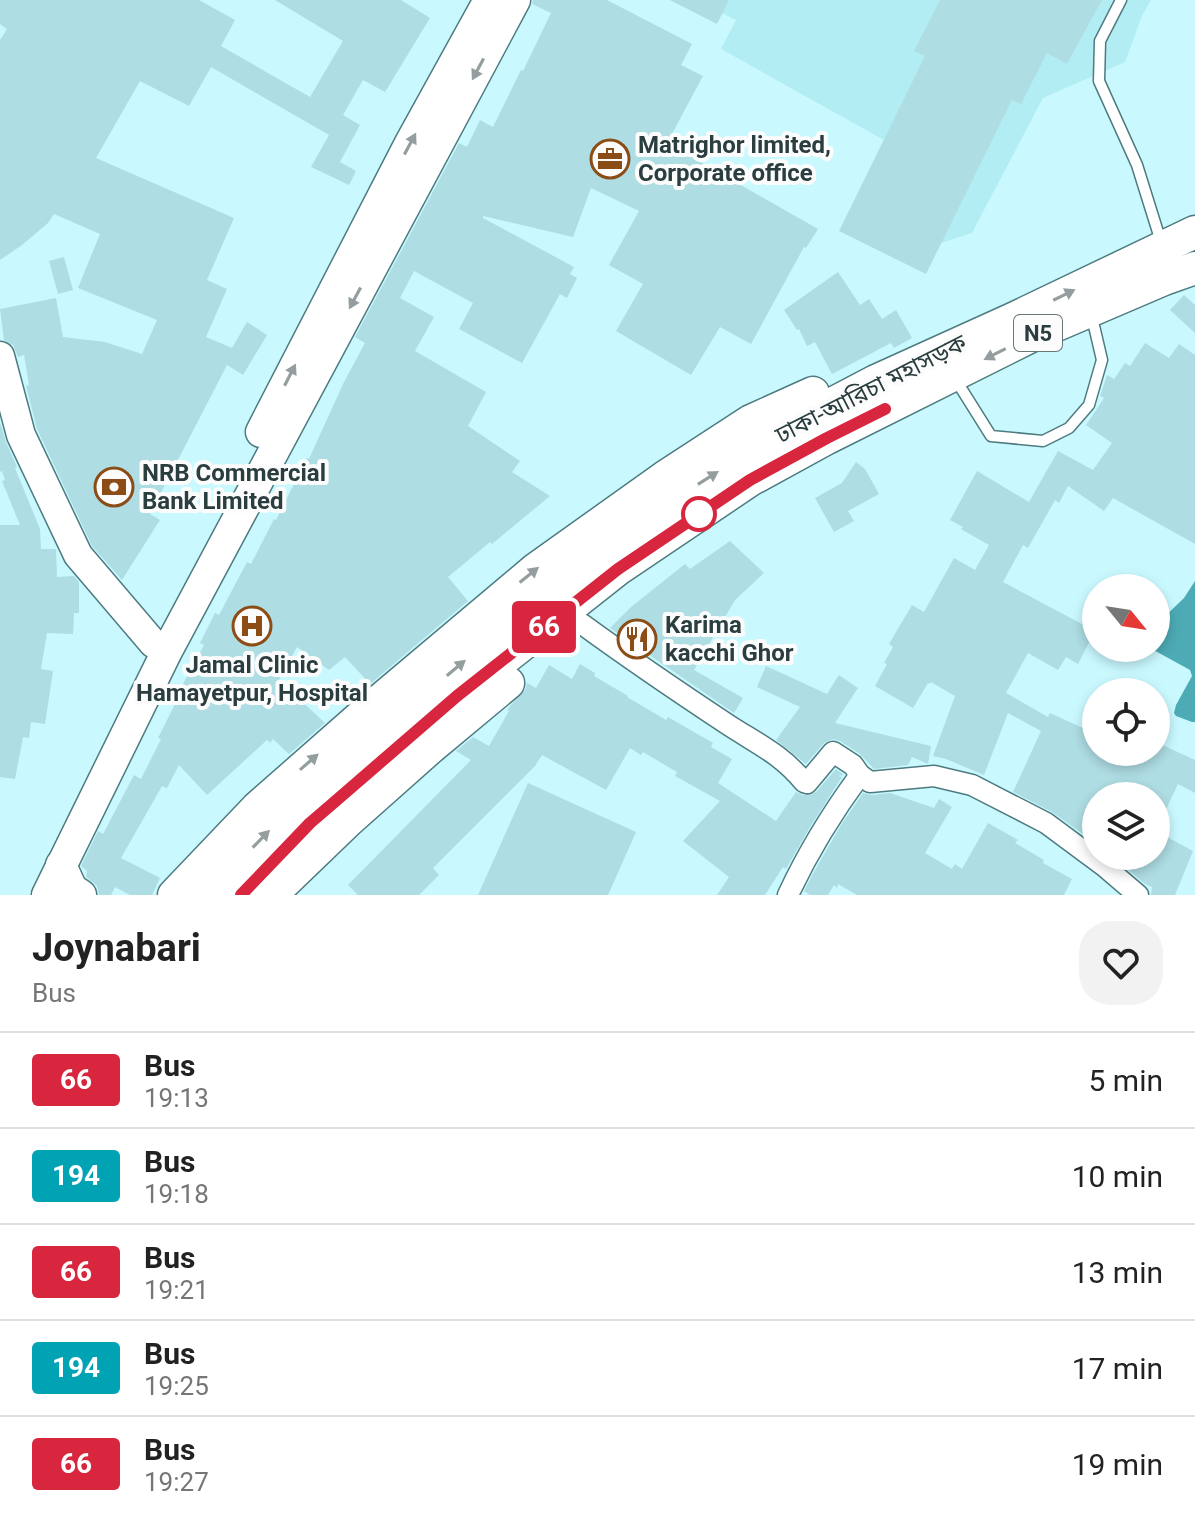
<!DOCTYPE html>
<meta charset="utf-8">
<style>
body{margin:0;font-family:Roboto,"Noto Sans Bengali",sans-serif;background:#f2f2f2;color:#222;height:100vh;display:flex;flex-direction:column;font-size:30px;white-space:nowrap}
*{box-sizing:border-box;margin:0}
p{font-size:26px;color:#767676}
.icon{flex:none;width:44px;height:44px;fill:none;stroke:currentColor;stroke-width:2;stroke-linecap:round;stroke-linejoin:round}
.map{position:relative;height:895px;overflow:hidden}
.panel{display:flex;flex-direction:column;background:#fff;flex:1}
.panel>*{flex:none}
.badge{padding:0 16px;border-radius:6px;font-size:28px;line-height:52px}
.needle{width:52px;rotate:120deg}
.fabs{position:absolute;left:1082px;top:574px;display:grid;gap:16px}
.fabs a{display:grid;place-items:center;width:88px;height:88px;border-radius:50%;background:#fff;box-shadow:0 4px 12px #0003;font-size:40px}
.map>.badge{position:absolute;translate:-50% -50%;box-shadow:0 0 0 4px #fff}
.round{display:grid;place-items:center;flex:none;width:84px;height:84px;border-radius:32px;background:#f2f2f2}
.headline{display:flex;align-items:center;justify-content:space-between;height:136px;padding:0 32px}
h1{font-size:38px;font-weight:700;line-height:60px}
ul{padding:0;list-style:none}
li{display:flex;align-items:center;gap:24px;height:96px;padding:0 32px;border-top:2px solid #e0e0e0}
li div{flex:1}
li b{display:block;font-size:30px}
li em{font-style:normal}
li .badge{min-width:88px;font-weight:700;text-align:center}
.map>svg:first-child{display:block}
.built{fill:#b3edf4}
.water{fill:#4dabb5}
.building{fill:#aedde3}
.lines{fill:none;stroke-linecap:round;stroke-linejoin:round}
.service-casing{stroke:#4e7b80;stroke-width:13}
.minor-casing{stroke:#4e7b80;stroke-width:23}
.secondary-casing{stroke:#4e7b80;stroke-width:31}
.primary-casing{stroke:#4e7b80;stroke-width:33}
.trunk-casing{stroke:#4e7b80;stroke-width:35}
.service{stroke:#fff;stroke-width:10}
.minor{stroke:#fff;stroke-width:20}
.secondary{stroke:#fff;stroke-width:28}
.primary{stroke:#fff;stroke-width:30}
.trunk{stroke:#fff;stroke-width:32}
.oneway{fill:#949e9f}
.line-casing{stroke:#fff;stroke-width:18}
.line{stroke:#d7263d;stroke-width:12}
.stop-dot{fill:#fff;stroke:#d7263d;stroke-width:4}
.labels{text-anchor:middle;stroke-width:8;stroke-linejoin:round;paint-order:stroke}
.shield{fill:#fcfcfc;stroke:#697678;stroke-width:2}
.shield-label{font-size:22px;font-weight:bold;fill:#2a3d3f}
.poi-label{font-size:24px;font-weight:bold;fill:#2a3d3f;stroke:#fcfcfc;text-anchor:start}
.street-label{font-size:24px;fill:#2a3d3f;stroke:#fcfcfc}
</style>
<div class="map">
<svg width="1195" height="895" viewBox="0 0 1195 895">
<rect width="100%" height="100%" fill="#c9f9ff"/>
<polygon class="built" points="695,0 1151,0 1142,16 1125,62 1043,98 972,233 920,250 891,144 721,49 736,20"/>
<polygon class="water" points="1195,581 1195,722 1192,722 1176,716 1174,713 1176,705 1192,676 1190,670 1150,648 1156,648 1156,625 1184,598"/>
<g class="building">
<polygon points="0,0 199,0 235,20 221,46 310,97 343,41 275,0 401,0 430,18 385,92 363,80 343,115 360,125 340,162 356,171 349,185 311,167 329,135 211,67 189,106 140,81 96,158 234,218 207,280 227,289 206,337 232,348 247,322 267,335 243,375 227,365 150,514 160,520 122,580 92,546 37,429 26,386 29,385 24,355 18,357 13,345 4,340 0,309 56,298 63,337 105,342 142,354 157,320 78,288 100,234 54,214 48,223 22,245 0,260 0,40 7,29 0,24"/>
<polygon points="533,0 607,0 692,44 681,65 703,76 667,143 818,229 806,248 804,247 751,344 720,327 691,375 616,331 643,284 609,265 639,211 591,188 573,237 483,216 483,218 574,267 570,274 577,278 567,298 560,294 522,363 459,329 473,303 414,271 400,298 434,317 415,351 486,392 468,426 520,461 512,472 550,496 492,544 490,542 448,577 468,601 370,684 345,657 329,670 297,647 279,680 325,723 289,754 273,739 270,743 267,740 207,795 179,765 167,788 162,786 121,858 160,878 152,895 130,895 115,887 111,895 99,895 97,886 86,877 87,871 81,866 98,831 103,834 134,775 141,779 161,739 158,738 180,694 178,693 204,645 200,643 215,613 219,615 247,562 251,564 274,519 276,520 307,458 309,459 343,384 365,343 355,337 459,143 467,147 480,120 493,127 521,70 523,71 551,13 532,4"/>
<polygon points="670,0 729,0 717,24"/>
<polygon points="940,0 1102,0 1067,64 1047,53 1021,104 1012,100 926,274 839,231 925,56 914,51"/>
<polygon points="64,257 73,290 58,294 49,261"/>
<polygon points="838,272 860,305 869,299 882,319 896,310 912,338 894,348 891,343 832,374 815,342 807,346 799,329 797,330 784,310"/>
<polygon points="1184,295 1195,305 1195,333 1170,310"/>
<polygon points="1145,343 1169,358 1179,344 1195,355 1195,544 1113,498 1104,511 1068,486 1059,503 1055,500 1028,548 1023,545 1003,582 1095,631 1078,664 1066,657 1058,670 1028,653 1006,693 1048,717 1050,713 1096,734 1096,752 1156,752 1156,742 1195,760 1195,793 1178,784 1156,831 1193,851 1175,895 1151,895 1152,887 1145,884 1123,865 1127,856 1156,856 1156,796 1096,796 1096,841 1080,832 1052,812 1013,792 1041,731 1008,713 984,775 946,759 933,756 955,696 931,682 930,684 928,683 913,708 875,686 887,664 884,663 893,647 889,644 912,605 924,612 954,558 975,570 989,545 961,529 963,527 950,520 977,471 1029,502 1058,451 1093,470 1112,443 1086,425 1104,398 1100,396 1107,375 1114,379 1125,363 1130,366"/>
<polygon points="0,422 6,442 17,467 15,468 40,529 41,549 56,549 57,577 74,576 79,582 79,613 74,613 73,634 47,633 41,669 53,671 45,724 31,722 29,738 23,737 15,779 0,777 0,525 20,525 2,481 5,480 2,471 0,472"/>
<polygon points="856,462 865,469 879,494 848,511 854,521 834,532 815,498 842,483"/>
<polygon points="730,541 764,573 735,600 694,670 743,698 734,713 610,628 631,607 685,564 690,569"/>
<polygon points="580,664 595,673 594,676 628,696 627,697 666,720 668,717 713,743 711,747 732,759 718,783 776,821 796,792 803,795 811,795 817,791 836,769 844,775 838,776 842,777 810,827 786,869 783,867 765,895 717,895 729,877 683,841 720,801 675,776 677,772 643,752 641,755 630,748 606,790 542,755 535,766 433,868 439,875 419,895 358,895 348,885 471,760 456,751 473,737 489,746 509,711 507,710 510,706 525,690 527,683 536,688 549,665 572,679"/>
<polygon points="766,666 827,694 839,675 858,688 835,723 931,746 928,764 912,757 908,765 874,769 860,754 840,741 833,739 824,743 806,764 776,740 800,707 757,687"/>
<polygon points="528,783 636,832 608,895 478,895"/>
<polygon points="863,793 871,795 890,793 934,808 939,799 952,807 925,853 952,869 955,864 962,869 988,823 1018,840 1015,843 1044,860 1043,863 1072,879 1064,895 857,895 838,884 837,888 834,885 828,895 810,895 804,891 815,870 841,825"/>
</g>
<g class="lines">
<g class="service-casing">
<g id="service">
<polyline points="1121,0 1100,41 1099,81 1137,165 1162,245"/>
<polyline points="954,377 991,436 1043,441 1069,428 1089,405 1102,360 1091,313"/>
</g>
</g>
<g class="minor-casing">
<g id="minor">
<path d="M582,624C630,659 680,693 730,726C758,744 782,755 804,782L807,783L833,752L853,765L860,775L870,782L934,776L972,785L1046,823L1104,866L1138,895"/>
<path d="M788,895C808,852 832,813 860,775"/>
</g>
</g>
<g class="secondary-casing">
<polyline id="secondary" points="0,356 21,435 78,555 153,643 167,651"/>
</g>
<g class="primary-casing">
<g id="primary">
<polyline points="261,432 409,145 489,0"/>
<polyline points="61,865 72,889 81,895"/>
<polyline points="47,895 167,651 515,0"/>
</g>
</g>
<g class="trunk-casing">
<g id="trunk">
<polyline points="174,895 257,808 365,713 536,569 665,477 751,421 813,393"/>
<polyline points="207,895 306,794 491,639 567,577 652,513 796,423 876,381 1013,319 1195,232"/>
<polyline points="241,895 310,823 457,696 618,569 750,480 827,438 1033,335 1164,279 1195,268"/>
<polyline points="271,895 349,820 430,748 508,683"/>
</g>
</g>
<use href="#service" class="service"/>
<use href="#minor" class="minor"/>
<use href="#secondary" class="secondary"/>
<use href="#primary" class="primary"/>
<use href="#trunk" class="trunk"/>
</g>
<defs><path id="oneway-solid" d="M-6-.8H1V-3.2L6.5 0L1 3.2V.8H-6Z" transform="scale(2)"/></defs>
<g class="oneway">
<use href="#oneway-solid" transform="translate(478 69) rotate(118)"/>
<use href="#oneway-solid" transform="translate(410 144) rotate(-62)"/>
<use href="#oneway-solid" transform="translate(1064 295) rotate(-26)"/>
<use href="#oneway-solid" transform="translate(355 298) rotate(118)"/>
<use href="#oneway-solid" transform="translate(995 354) rotate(153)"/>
<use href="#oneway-solid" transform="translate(290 375) rotate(-63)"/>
<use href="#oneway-solid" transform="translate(708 478) rotate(-32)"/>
<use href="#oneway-solid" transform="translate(529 575) rotate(-39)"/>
<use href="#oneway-solid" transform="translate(456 668) rotate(-40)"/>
<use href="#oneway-solid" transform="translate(309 762) rotate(-41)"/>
<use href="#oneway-solid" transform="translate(261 839) rotate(-46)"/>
</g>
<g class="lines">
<g class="line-casing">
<polyline id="line" points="241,895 310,823 331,805 457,696 618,569 750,480 827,438 885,409"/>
</g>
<use href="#line" class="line"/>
</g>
<defs>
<g id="office-ring" transform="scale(2)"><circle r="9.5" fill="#fcfcfc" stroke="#8c4c16" stroke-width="1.5"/><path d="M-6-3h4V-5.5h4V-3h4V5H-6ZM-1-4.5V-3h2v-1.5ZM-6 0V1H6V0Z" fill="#8c4c16"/></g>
<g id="bank-ring" transform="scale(2)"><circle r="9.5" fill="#fcfcfc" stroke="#8c4c16" stroke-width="1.5"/><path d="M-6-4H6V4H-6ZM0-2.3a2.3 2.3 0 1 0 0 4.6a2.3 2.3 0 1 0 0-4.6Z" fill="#8c4c16"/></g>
<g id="hospital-ring" transform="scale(2)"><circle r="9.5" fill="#fcfcfc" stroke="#8c4c16" stroke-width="1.5"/><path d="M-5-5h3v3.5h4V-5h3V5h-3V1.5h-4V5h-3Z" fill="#8c4c16"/></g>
<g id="restaurant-ring" transform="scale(2)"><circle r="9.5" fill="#fcfcfc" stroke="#8c4c16" stroke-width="1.5"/><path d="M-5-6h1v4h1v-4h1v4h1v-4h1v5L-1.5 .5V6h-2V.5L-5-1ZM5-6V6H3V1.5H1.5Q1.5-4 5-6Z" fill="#8c4c16"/></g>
</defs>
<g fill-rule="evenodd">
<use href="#office-ring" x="610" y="159"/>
<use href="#bank-ring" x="114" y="487"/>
<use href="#hospital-ring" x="252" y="626"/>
<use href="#restaurant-ring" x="637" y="639"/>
</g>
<circle class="stop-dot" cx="699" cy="514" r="16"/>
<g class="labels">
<rect class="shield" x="1014" y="315" width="48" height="36" rx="6"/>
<g class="shield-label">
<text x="1038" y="341">N5</text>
</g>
<g class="poi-label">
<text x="638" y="153">Matrighor limited,<tspan x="638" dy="28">Corporate office</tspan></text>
<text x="142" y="481">NRB Commercial<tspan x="142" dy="28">Bank Limited</tspan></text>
<text x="665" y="633">Karima<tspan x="665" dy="28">kacchi Ghor</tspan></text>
<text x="252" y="673" text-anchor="middle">Jamal Clinic<tspan x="252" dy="28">Hamayetpur, Hospital</tspan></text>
</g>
<g class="street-label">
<text transform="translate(871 389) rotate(-27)" y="8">ঢাকা-আরিচা মহাসড়ক</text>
</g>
</g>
</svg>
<div class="fabs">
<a><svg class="needle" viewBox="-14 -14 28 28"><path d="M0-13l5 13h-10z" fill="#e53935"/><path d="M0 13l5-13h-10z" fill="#767676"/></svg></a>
<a><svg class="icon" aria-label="locate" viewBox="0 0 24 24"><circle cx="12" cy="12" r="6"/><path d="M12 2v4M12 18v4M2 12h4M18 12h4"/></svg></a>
<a><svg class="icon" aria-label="layers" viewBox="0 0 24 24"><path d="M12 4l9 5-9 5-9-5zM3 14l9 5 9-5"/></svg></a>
</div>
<b class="badge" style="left:544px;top:627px;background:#d7263d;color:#fff">66</b>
</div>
<section class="panel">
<div class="headline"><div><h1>Joynabari</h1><p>Bus</p></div><a class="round"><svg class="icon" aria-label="heart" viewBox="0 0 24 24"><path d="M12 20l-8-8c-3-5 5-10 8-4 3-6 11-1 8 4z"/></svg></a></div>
<ul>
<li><span class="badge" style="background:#d7263d;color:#fff">66</span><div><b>Bus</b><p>19:13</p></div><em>5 min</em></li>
<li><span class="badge" style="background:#00a3b4;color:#fff">194</span><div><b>Bus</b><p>19:18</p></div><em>10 min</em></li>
<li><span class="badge" style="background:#d7263d;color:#fff">66</span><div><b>Bus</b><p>19:21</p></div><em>13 min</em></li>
<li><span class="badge" style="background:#00a3b4;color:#fff">194</span><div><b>Bus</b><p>19:25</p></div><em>17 min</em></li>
<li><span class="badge" style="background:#d7263d;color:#fff">66</span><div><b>Bus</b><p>19:27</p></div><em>19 min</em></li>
</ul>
</section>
